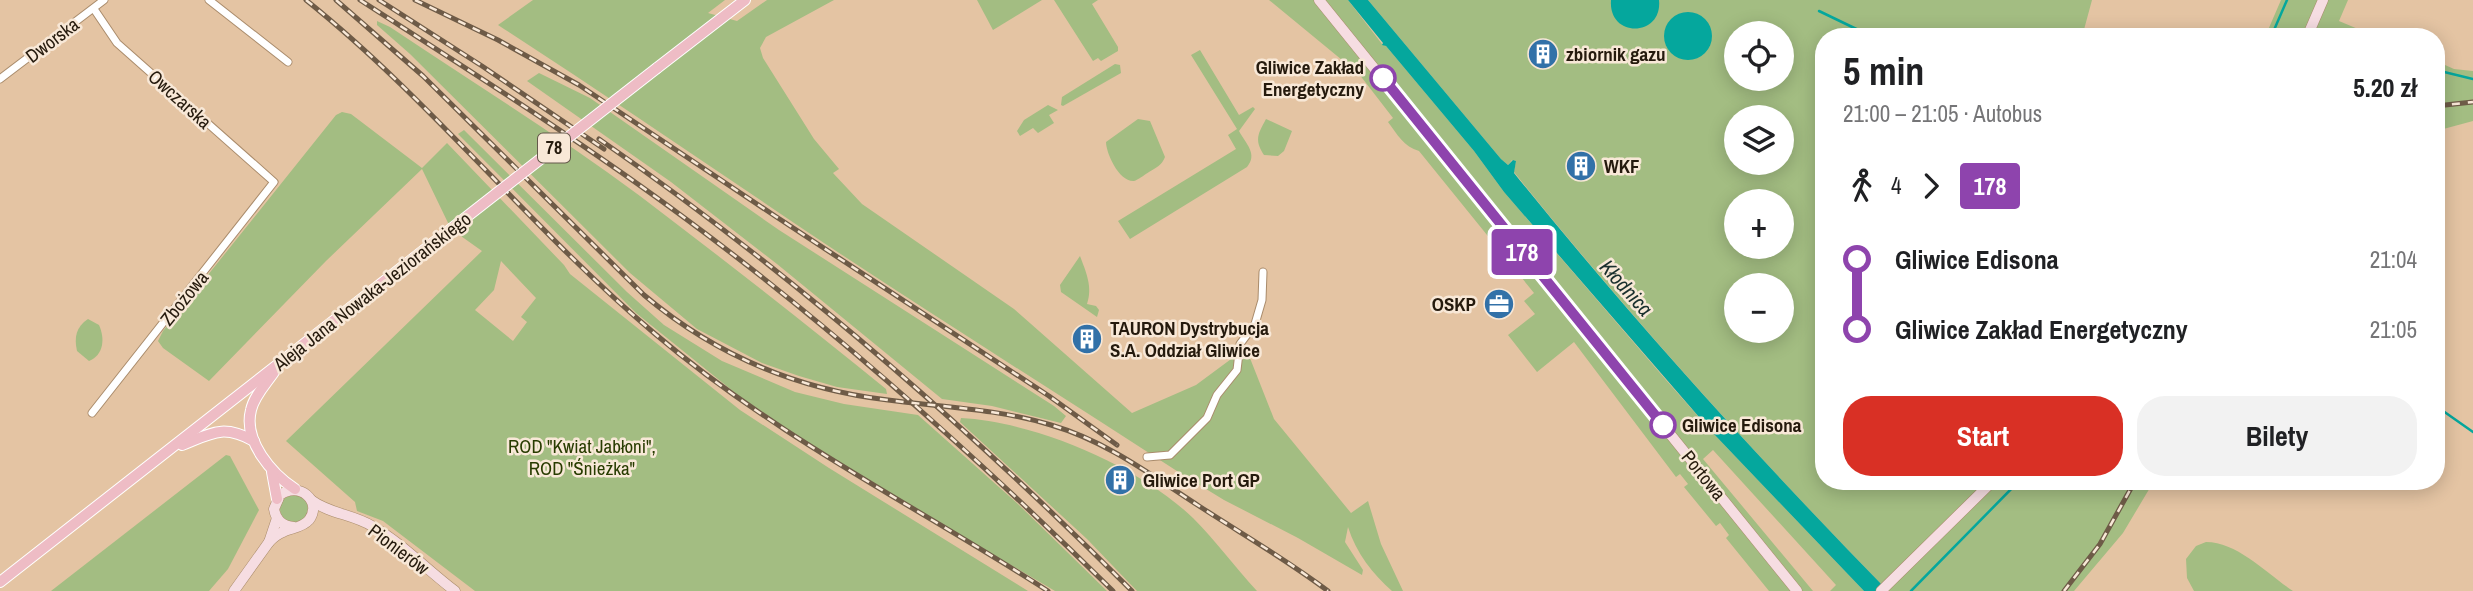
<!DOCTYPE html>
<html lang="pl">
<meta charset="utf-8">
<style>
body{margin:0;font-family:"Archivo Narrow",sans-serif;background:#f2f2f2;color:#202124;height:100vh;display:flex;flex-direction:column;font-size:26px;white-space:nowrap}
*{box-sizing:border-box;margin:0}
p{font-size:23px;color:#757577}
.icon{flex:none;width:38px;height:38px;fill:none;stroke:currentColor;stroke-width:2;stroke-linecap:round;stroke-linejoin:round}
.map{position:relative;flex:1;overflow:hidden}
.details{position:absolute;left:1815px;top:28px;width:630px;height:462px;display:flex;flex-direction:column;background:#fff;border-radius:28px;box-shadow:0 4px 18px #0003}
.details>*{flex:none}
.badge{padding:0 14px;border-radius:5px;font-size:24px;line-height:46px}
.buttons{position:absolute;left:1724px;top:21px;display:grid;gap:14px}
.buttons a{display:grid;place-items:center;width:70px;height:70px;border-radius:50%;background:#fff;box-shadow:0 4px 18px #0003;font-size:35px}
.map>.badge{position:absolute;translate:-50% -50%;box-shadow:0 0 0 4px #fff}
.legs{display:flex;align-items:center;gap:10px;height:77px;padding:0 28px;font-size:23px}
.legs p{margin-inline-start:auto}
.summary{display:flex;align-items:center;justify-content:space-between;height:119px;padding:0 28px}
h1{font-size:38px;font-weight:700;line-height:52px}
.action{display:flex;gap:14px;margin-top:auto;padding:14px 28px}
.action a{flex:1;height:80px;border-radius:28px;background:#d93025;color:#fff;font-size:28px;font-weight:700;line-height:80px;text-align:center}
.action a+a{background:#f2f2f2;color:#202124}
ul{padding:0 28px;list-style:none}
li{display:flex;align-items:center;gap:24px;height:70px;font-size:26px}
li i{display:grid;place-items:center;width:10px;height:100%;margin:0 9px;background:currentColor}
li i::after{content:'';width:18px;height:18px;margin:-9px;border:5px solid;border-radius:50%;background:#fff}
li p{margin-inline-start:auto}
li:first-child i{background:linear-gradient(#0000 50%,currentColor 0)}
li:last-child i{background:linear-gradient(currentColor 50%,#0000 0)}
.map>svg:first-child{display:block}
.green{fill:#a3bd82;fill-rule:evenodd}
.water{fill:#05a79d}
.lines{fill:none;stroke-linecap:round;stroke-linejoin:round}
.stream{stroke:#05a79d;stroke-width:2.5}
.street-casing{stroke:#aa8c6c;stroke-width:9}
.secondary-casing{stroke:#aa8c6c;stroke-width:11}
.primary-casing{stroke:#fff;stroke-width:12}
.street{stroke:#fff;stroke-width:7}
.secondary{stroke:#f6dde2;stroke-width:10}
.primary{stroke:#eebcc5;stroke-width:10}
.rail-casing{stroke:#6e5b47;stroke-width:5}
.rail{stroke:#f8e8d7;stroke-width:2.5;stroke-dasharray:8;stroke-linecap:butt}
.primary-bridge-casing{stroke:#fff;stroke-width:12;stroke-linecap:butt}
.primary-bridge{stroke:#eebcc5;stroke-width:10}
.line-1-casing{stroke:#fff;stroke-width:16}
.line-1{stroke:#8e44ad;stroke-width:10}
.stop-1-dot{fill:#fff;stroke:#8e44ad;stroke-width:3.5}
.labels{text-anchor:middle;stroke-width:5;stroke-linejoin:round;paint-order:stroke}
.shield{fill:#f8e8d7;stroke:#64584a;stroke-width:2}
.shield-label{font-size:18px;font-weight:bold;fill:#251a0d}
.street-label{font-size:19px;fill:#251a0d;stroke:#f8e8d7}
.poi-label{font-size:19px;font-weight:bold;fill:#251a0d;stroke:#f8e8d7;text-anchor:start}
.stop-label{font-size:19px;font-weight:bold;fill:#251a0d;stroke:#f8e8d7;text-anchor:end}
.park-label{font-size:19px;fill:#283c00;stroke:#f8e8d7}
.water-label{font-size:21px;font-style:italic;fill:#1a302e;stroke:#f8e8d7}
</style>
<div class="map">
<svg width="2473" height="591" viewBox="0 0 2473 591">
<rect width="100%" height="100%" fill="#e4c4a3"/>
<g class="green">
<path d="M533,0H725L708,13L737,21L767,0H834L766,37L760,48L763,58L814,139L839,169L833,173L862,204L1014,309L1132,413L1196,385L1246,348L1274,419L1351,513L1368,501L1381,544L1403,591H1392C1373,574 1356,553 1348,527L1345,542L1363,570L1362,575L1298,538L1224,500L1180,473C1061,396 942,321 824,243C715,170 608,96 498,25Z"/>
<polygon points="977,0 1042,0 993,30"/>
<polygon points="1054,0 1098,0 1092,4 1118,47 1118,51 1101,61 1098,58 1093,61"/>
<path d="M1269,0H1348L1382,44L1386,46L1474,151L1504,192L1666,380L1712,432L1864,591H1830L1836,585L1713,450L1703,459L1813,591H1769L1726,538L1729,535L1720,523L1716,526L1684,487L1688,484L1680,474L1676,477L1574,342L1537,372L1508,335L1535,314L1524,301L1534,293L1419,151C1404,147 1397,134 1388,122L1393,118L1359,74Z"/>
<path d="M1368,0H2092L2082,37H1824V481H2154L2123,533L2074,591H1888C1757,457 1631,318 1514,172L1516,161L1512,160L1508,165L1501,159ZM1736,33H1782V79H1736ZM1736,117H1782V163H1736ZM1736,201H1782V247H1736ZM1736,285H1782V331H1736Z"/>
<polygon points="2281,0 2348,0 2339,21 2377,37 2265,37"/>
<path d="M377,21L390,27C473,83 560,136 640,196C723,259 805,323 886,389L887,394L837,387L799,376L762,363L697,329L630,273L410,54L377,25Z"/>
<path d="M1200,50L1239,115L1253,107L1255,109L1239,131C1246,144 1258,154 1247,167L1130,239L1118,221L1236,149L1228,135L1237,129L1191,55Z"/>
<polygon points="2436,61 2454,69 2473,71 2473,121 2436,131"/>
<polygon points="1115,64 1120,65 1121,73 1063,106 1061,105 1062,97"/>
<polygon points="539,73 590,98 779,230 1054,406 1066,416 1061,423 992,406 942,399 777,264 671,182 527,81"/>
<polygon points="1048,105 1058,110 1049,115 1054,123 1038,133 1033,128 1020,136 1017,131 1024,120"/>
<path d="M342,112L351,114L422,168L447,143L564,265L570,274L740,410L829,468L1028,591H475L383,521L357,511L355,502L286,441L482,251L451,229L422,169L326,261L209,381L163,348L158,341L163,331L336,115ZM501,261L536,298L521,317L527,322L513,341L475,310L494,290Z"/>
<path d="M1138,119L1150,121L1165,157C1162,165 1156,168 1149,172C1144,175 1138,180 1134,181C1119,182 1106,153 1106,142Z"/>
<path d="M1266,119L1292,131L1284,151L1278,156L1264,155C1254,140 1258,134 1266,119Z"/>
<polygon points="464,130 627,292 664,325 722,361 795,392 844,404 918,415 1019,505 1107,591 1055,591 832,460 739,396 636,313 458,134"/>
<path d="M1080,256C1086,272 1093,287 1087,304L1096,306L1099,310L1097,317L1061,292L1060,285Z"/>
<path d="M88,319L99,325C105,338 104,355 89,361L77,351C74,337 76,327 88,319Z"/>
<path d="M961,418C1036,422 1139,466 1193,518C1216,541 1235,567 1257,591H1137L1087,539L960,422Z"/>
<polygon points="226,455 230,456 259,510 228,569 209,591 51,591"/>
<circle cx="294" cy="509" r="14"/>
<path d="M2206,542C2238,542 2267,574 2293,591H2194L2187,578L2186,559L2196,546Z"/>
</g>
<g class="water">
<path d="M1348,0H1368L1501,159L1508,165L1513,160L1516,161L1514,173C1631,318 1757,457 1888,591H1864L1712,432L1504,192L1474,151L1386,46L1382,45L1383,43Z"/>
<path d="M1611,0H1659C1663,37 1608,39 1611,0Z"/>
<circle cx="1688" cy="36" r="24"/>
</g>
<g class="lines">
<g class="stream">
<polyline points="1819,11 1873,37"/>
<polyline points="2339,32 2352,37"/>
<polyline points="2271,37 2287,0"/>
<polyline points="2436,70 2473,79"/>
<polyline points="2436,406 2473,432"/>
<polyline points="1911,591 2019,481"/>
</g>
<g class="street-casing">
<g id="street">
<polyline points="209,0 288,62"/>
<polyline points="0,79 104,0"/>
<polyline points="92,413 274,182 117,43 94,9"/>
<polyline points="1147,457 1170,455 1207,418 1217,395 1237,370 1240,344 1255,324 1262,300 1263,272"/>
</g>
</g>
<g class="secondary-casing">
<g id="secondary">
<polyline points="1319,0 1797,591"/>
<polyline points="2307,37 2323,0"/>
<path d="M311,500C330,514 352,514 372,526C402,543 427,570 455,591"/>
<path d="M269,542C273,538 277,534 283,532C291,528 302,528 309,520C323,501 299,481 280,495L274,509C276,520 282,526 294,527"/>
<polyline points="234,591 269,542 277,518"/>
<polyline points="1881,591 1993,481"/>
</g>
</g>
<g class="primary-casing">
<g id="primary">
<polyline points="657,68 745,0"/>
<path d="M274,372C266,384 254,396 251,410C243,441 272,474 295,489"/>
<path d="M182,445C212,433 223,424 254,441"/>
<polyline points="272,472 277,499"/>
<polyline points="0,582 451,229"/>
</g>
</g>
<use href="#street" class="street"/>
<use href="#secondary" class="secondary"/>
<use href="#primary" class="primary"/>
<g class="rail-casing">
<g id="rail">
<path d="M306,0C432,101 531,229 654,333C775,436 916,506 1048,591"/>
<path d="M336,0L423,76L644,295C715,355 796,389 888,400C942,407 999,409 1051,425C1106,441 1151,475 1199,506C1242,534 1287,560 1328,591"/>
<path d="M360,0C470,71 581,141 686,219C838,331 979,459 1113,591"/>
<polyline points="379,0 482,66 604,149"/>
<polyline points="415,0 498,40 579,85 775,216 1049,396 1117,445"/>
<polyline points="2436,106 2473,102"/>
<path d="M599,139C791,272 967,426 1132,591"/>
<polyline points="2064,591 2100,544 2135,481"/>
</g>
</g>
<use href="#rail" class="rail"/>
<g class="primary-bridge-casing">
<polyline id="primary-bridge" points="451,229 657,68"/>
</g>
<use href="#primary-bridge" class="primary-bridge"/>
</g>
<g class="lines">
<g class="line-1-casing">
<polyline id="line-1" points="1383,78 1663,425"/>
</g>
<use href="#line-1" class="line-1"/>
</g>
<defs>
<g id="building-disc" transform="scale(1.575)"><circle r="9.5" fill="#3271a8" stroke="#f8e8d7"/><path d="M-4-6H4V6H1V3H-1V6H-4ZM-2.5-4.3h1.7v1.8h-1.7ZM.8-4.3h1.7v1.8H.8ZM-2.5-1h1.7V.8h-1.7ZM.8-1h1.7V.8H.8Z" fill="#fff"/></g>
<g id="office-disc" transform="scale(1.575)"><circle r="9.5" fill="#3271a8" stroke="#f8e8d7"/><path d="M-6-3h4V-5.5h4V-3h4V5H-6ZM-1-4.5V-3h2v-1.5ZM-6 0V1H6V0Z" fill="#fff"/></g>
</defs>
<g fill-rule="evenodd">
<use href="#building-disc" x="1543" y="54"/>
<use href="#building-disc" x="1581" y="166"/>
<use href="#office-disc" x="1499" y="304"/>
<use href="#building-disc" x="1087" y="339"/>
<use href="#building-disc" x="1120" y="480"/>
</g>
<g class="stop-1-dot">
<circle cx="1383" cy="78" r="12"/>
<circle cx="1663" cy="425" r="12"/>
</g>
<g class="labels">
<rect class="shield" x="538" y="133.5" width="32" height="29" rx="5"/>
<g class="shield-label">
<text x="554" y="154">78</text>
</g>
<g class="street-label">
<text transform="translate(52 40) rotate(-37)" y="7">Dworska</text>
<text transform="translate(180 99) rotate(42)" y="7">Owczarska</text>
<text transform="translate(372 291) rotate(-38)" y="7">Aleja Jana Nowaka-Jeziorańskiego</text>
<text transform="translate(184 298) rotate(-51)" y="7">Zbożowa</text>
<text transform="translate(1704 475) rotate(51)" y="7">Portowa</text>
<text transform="translate(399 549) rotate(37)" y="7">Pionierów</text>
</g>
<g class="poi-label">
<text x="1566" y="61">zbiornik gazu</text>
<text x="1604" y="173">WKF</text>
<text x="1476" y="311" text-anchor="end">OSKP</text>
<text x="1110" y="335">TAURON Dystrybucja<tspan x="1110" dy="22">S.A. Oddział Gliwice</tspan></text>
<text x="1143" y="487">Gliwice Port GP</text>
</g>
<g class="stop-label">
<text x="1364" y="74">Gliwice Zakład<tspan x="1364" dy="22">Energetyczny</tspan></text>
<text x="1682" y="432" text-anchor="start">Gliwice Edisona</text>
</g>
<g class="park-label">
<text x="582" y="453">ROD "Kwiat Jabłoni",<tspan x="582" dy="22">ROD "Śnieżka"</tspan></text>
</g>
<g class="water-label">
<text transform="translate(1626 288) rotate(48)" y="7">Kłodnica</text>
</g>
</g>
</svg>
<div class="buttons">
<a><svg class="icon" aria-label="locate" viewBox="0 0 24 24"><circle cx="12" cy="12" r="6"/><path d="M12 2v4M12 18v4M2 12h4M18 12h4"/></svg></a>
<a><svg class="icon" aria-label="layers" viewBox="0 0 24 24"><path d="M12 4l9 5-9 5-9-5zM3 14l9 5 9-5"/></svg></a>
<a>+</a>
<a>−</a>
</div>
<b class="badge" style="left:1522px;top:252px;background:#8e44ad;color:#fff">178</b>
<section class="details">
<div class="summary"><div><h1>5 min</h1><p>21:00 – 21:05 · Autobus</p></div><b>5.20 zł</b></div>
<div class="legs"><svg class="icon" aria-label="walk" viewBox="0 0 24 24"><circle cx="13" cy="4" r="2"/><path d="M13 8l-2 6 4 7M11 14l-3 7M7 12l3-4h3l4 4"/></svg>4<svg class="icon" aria-label="forward" viewBox="0 0 24 24"><path d="M9 5l7 7-7 7"/></svg><b class="badge" style="background:#8e44ad;color:#fff">178</b></div>
<ul>
<li><i style="color:#8e44ad"></i><b>Gliwice Edisona</b><p>21:04</p></li>
<li><i style="color:#8e44ad"></i><b>Gliwice Zakład Energetyczny</b><p>21:05</p></li>
</ul>
<div class="action"><a>Start</a><a>Bilety</a></div>
</section>
</div>
